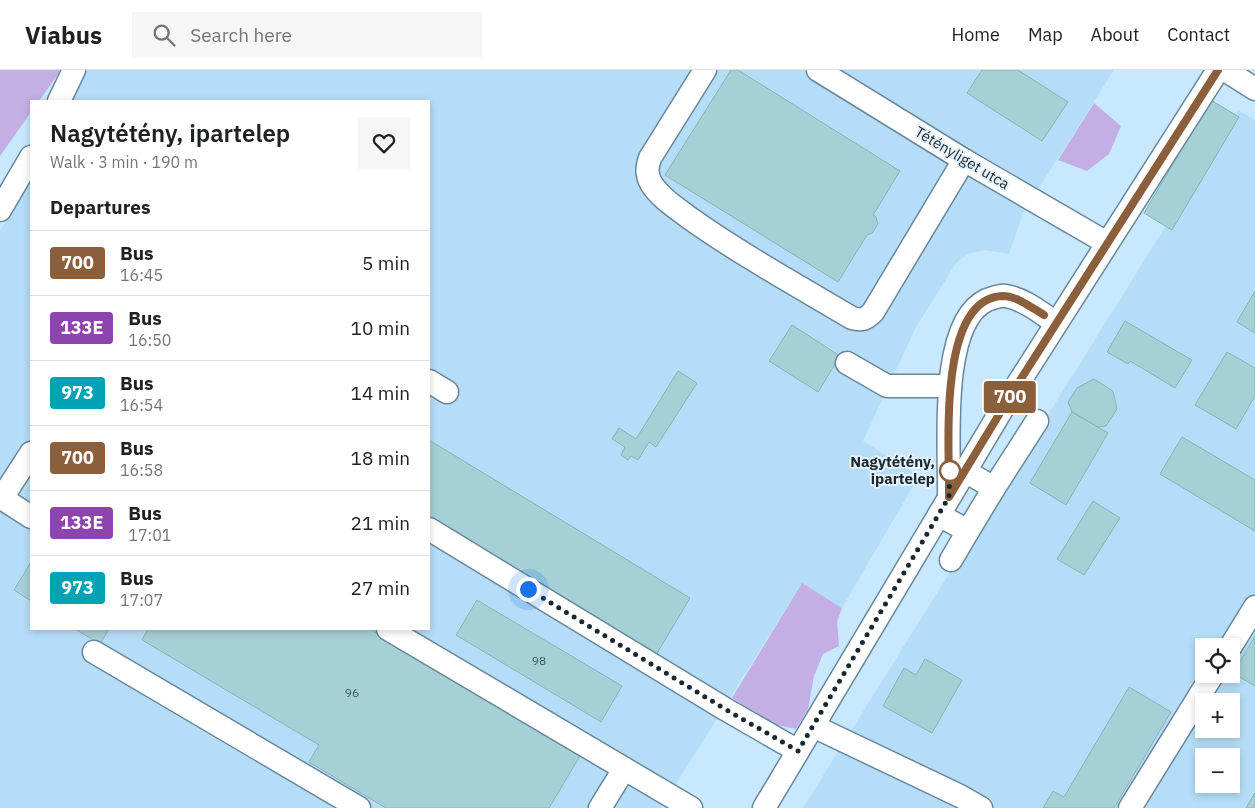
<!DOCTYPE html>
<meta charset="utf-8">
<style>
body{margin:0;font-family:"IBM Plex Sans",sans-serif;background:#f6f6f6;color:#202124;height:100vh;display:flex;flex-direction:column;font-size:19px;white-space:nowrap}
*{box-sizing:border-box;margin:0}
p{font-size:16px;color:#757577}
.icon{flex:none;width:28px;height:28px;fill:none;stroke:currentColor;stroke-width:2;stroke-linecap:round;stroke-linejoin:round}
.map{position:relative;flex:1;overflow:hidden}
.sheet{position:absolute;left:30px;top:30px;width:400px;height:530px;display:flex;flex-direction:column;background:#fff;border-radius:0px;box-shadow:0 2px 8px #0003}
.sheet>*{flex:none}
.badge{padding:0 10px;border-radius:4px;font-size:18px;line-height:32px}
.tools{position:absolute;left:1195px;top:568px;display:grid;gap:10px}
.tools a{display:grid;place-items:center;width:45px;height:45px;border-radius:0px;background:#fff;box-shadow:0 2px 8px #0003;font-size:25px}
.you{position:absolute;width:25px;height:25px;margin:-12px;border:4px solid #fff;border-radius:50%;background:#1a73e8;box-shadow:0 0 0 8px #1a73e833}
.map>.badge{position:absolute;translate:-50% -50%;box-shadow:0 0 0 2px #fff}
h2{padding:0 20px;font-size:19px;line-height:45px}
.round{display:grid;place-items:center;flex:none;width:52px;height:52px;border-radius:0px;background:#f6f6f6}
.summary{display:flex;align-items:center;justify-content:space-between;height:85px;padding:0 20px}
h1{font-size:24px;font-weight:600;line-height:38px}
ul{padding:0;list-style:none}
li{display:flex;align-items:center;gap:15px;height:65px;padding:0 20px;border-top:1px solid #e0e0e0}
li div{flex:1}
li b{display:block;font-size:19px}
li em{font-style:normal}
li .badge{min-width:55px;font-weight:700;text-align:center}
header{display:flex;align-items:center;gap:30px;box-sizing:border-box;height:70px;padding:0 25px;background:#fff;border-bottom:1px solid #e0e0e0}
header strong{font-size:24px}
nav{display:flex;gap:28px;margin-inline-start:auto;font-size:18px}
.search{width:350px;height:45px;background:#f6f6f6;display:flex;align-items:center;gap:12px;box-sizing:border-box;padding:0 18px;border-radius:0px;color:#757577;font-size:19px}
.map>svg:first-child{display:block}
.built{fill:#b5ddf7;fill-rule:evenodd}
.green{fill:#c3afe5}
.building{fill:#a5d0d5;stroke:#88b2b7}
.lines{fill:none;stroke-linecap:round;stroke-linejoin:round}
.minor-casing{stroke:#69879b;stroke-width:25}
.minor{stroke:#fff;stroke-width:22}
.line-casing{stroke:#fff;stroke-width:11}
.line{stroke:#8b5e3c;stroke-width:8}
.walk{stroke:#1b272f;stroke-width:5;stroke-dasharray:0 9}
.stop-dot{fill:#fff;stroke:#8b5e3c;stroke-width:2.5}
.labels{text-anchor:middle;stroke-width:4;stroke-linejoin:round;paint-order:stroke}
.number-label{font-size:12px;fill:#3e5158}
.street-label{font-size:15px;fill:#1b272f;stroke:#e5f2fb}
.stop-label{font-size:15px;font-weight:bold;fill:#1b272f;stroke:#e5f2fb;text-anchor:end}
</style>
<header>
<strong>Viabus</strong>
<div class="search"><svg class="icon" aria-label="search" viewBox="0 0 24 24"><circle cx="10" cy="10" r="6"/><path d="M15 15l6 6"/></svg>Search here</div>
<nav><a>Home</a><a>Map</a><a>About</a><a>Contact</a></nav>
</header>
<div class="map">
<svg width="1255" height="738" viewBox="0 0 1255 738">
<rect width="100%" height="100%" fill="#c7e8fe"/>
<g class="built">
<polygon points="87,0 1114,0 1023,143 1009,184 985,180 968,184 956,193 915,259 863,371 919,406 842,538 801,514 661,738 0,738 0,161 31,108 31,559 429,559 429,31 72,31"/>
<path d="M1238,40L1255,50V738H803ZM1204,576H1231V604H1204ZM1204,631H1231V659H1204ZM1204,686H1231V714H1204Z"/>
</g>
<g class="green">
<polygon points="0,0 61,0 39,31 31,31 31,42 0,86"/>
<polygon points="1094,33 1121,56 1109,84 1087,101 1058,90"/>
<polygon points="802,513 842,538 837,552 839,576 823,584 814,606 808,639 796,659 777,655 732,628"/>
</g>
<g class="building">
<polygon points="731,0 738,0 900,101 873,145 876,147 878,154 872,163 867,165 838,212 665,105"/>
<polygon points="982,0 1018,0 1068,32 1042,71 967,23"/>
<polygon points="1211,30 1239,47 1172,160 1144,143"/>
<polygon points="1255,221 1255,263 1237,252"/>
<polygon points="1125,251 1192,290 1175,318 1130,291 1128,294 1107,282"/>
<polygon points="792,255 840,286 818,322 769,291"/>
<polygon points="1227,282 1255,298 1255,326 1236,359 1195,335"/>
<polygon points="678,301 697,313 656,377 649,372 638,390 631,386 628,390 621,385 625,377 612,369 619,358 636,369"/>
<polygon points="1094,309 1113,321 1117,339 1106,356 1098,357 1072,342 1068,332 1077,318"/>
<polygon points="1072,342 1108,363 1066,435 1030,413"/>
<polygon points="1182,367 1255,410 1255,461 1160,404"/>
<polygon points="429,370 690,528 656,585 429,447"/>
<polygon points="1093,431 1120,448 1084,505 1057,489"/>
<polygon points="31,492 31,531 14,520"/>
<polygon points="477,530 622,616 601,652 456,565"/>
<polygon points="75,559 109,559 100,574"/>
<polygon points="148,559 370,559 580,686 549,738 386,738 309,692 319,675 142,570"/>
<polygon points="1255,566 1255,616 1233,603"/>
<polygon points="925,589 962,610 932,663 883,636 904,598 916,605"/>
<polygon points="1129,617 1171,642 1114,738 1043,738 1053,721 1064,727"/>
<polygon points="1255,723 1255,738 1246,738"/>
</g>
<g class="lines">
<g class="minor-casing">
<g id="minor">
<path d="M705,0L650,88C647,97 646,104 651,113C660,128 678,139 691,149C742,185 798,216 852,248C862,251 866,249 873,242L964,90"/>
<polyline points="818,0 964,90 1107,173"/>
<polyline points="1225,0 1255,19"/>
<polyline points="59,31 74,0"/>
<polyline points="0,140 31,87"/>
<polyline points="847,293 887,316 950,316"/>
<polyline points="429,311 447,322"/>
<polyline points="994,418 1037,351"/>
<path d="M949,425C950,380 938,252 987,230C993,228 1000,225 1006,226C1024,229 1041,243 1056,253"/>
<polyline points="0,427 31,447"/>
<polyline points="2,428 31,383"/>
<polyline points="939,445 968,461 994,418 965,401"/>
<polyline points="429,459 725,639 798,681"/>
<polyline points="951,490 968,461"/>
<polyline points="388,559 691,738"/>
<polyline points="1231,576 1255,537"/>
<polyline points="94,582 359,738"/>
<polyline points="813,656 960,726 981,738"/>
<polyline points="600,738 624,699"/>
<polyline points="764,738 1007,331 1218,0"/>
<polyline points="1130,738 1213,604"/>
</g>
</g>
<use href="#minor" class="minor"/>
</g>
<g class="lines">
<g class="line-casing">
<path id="line" d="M1044,245C1032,238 1017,226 1003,226C936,228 950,382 949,427L1017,315L1218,0"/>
</g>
<use href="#line" class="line"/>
<polyline class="walk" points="528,519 725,639 798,681 949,427 950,392 950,401"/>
</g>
<circle class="stop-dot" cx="950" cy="401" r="10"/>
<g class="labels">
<g class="number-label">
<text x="539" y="595">98</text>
<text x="352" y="627">96</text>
</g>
<g class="street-label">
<text transform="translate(962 88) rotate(31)" y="5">Tétényliget utca</text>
</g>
<g class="stop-label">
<text x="935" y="397">Nagytétény,<tspan x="935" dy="17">ipartelep</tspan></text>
</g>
</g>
</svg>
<div class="tools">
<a><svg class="icon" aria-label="locate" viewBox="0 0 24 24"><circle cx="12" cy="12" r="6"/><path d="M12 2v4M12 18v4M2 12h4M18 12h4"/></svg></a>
<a>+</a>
<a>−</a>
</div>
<div class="you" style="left:528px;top:519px"></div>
<b class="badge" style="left:1010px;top:327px;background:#8b5e3c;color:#fff">700</b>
<section class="sheet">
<div class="summary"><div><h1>Nagytétény, ipartelep</h1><p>Walk · 3 min · 190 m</p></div><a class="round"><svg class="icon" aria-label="heart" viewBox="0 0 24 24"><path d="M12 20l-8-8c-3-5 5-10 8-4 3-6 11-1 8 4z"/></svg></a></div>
<h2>Departures</h2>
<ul>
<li><span class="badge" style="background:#8b5e3c;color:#fff">700</span><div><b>Bus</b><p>16:45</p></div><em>5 min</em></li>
<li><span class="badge" style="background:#8e44ad;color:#fff">133E</span><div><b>Bus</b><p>16:50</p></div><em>10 min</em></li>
<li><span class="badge" style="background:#00a3b4;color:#fff">973</span><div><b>Bus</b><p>16:54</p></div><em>14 min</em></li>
<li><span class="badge" style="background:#8b5e3c;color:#fff">700</span><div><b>Bus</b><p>16:58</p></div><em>18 min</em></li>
<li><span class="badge" style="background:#8e44ad;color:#fff">133E</span><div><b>Bus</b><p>17:01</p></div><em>21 min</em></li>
<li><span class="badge" style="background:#00a3b4;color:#fff">973</span><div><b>Bus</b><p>17:07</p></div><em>27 min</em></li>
</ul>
</section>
</div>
